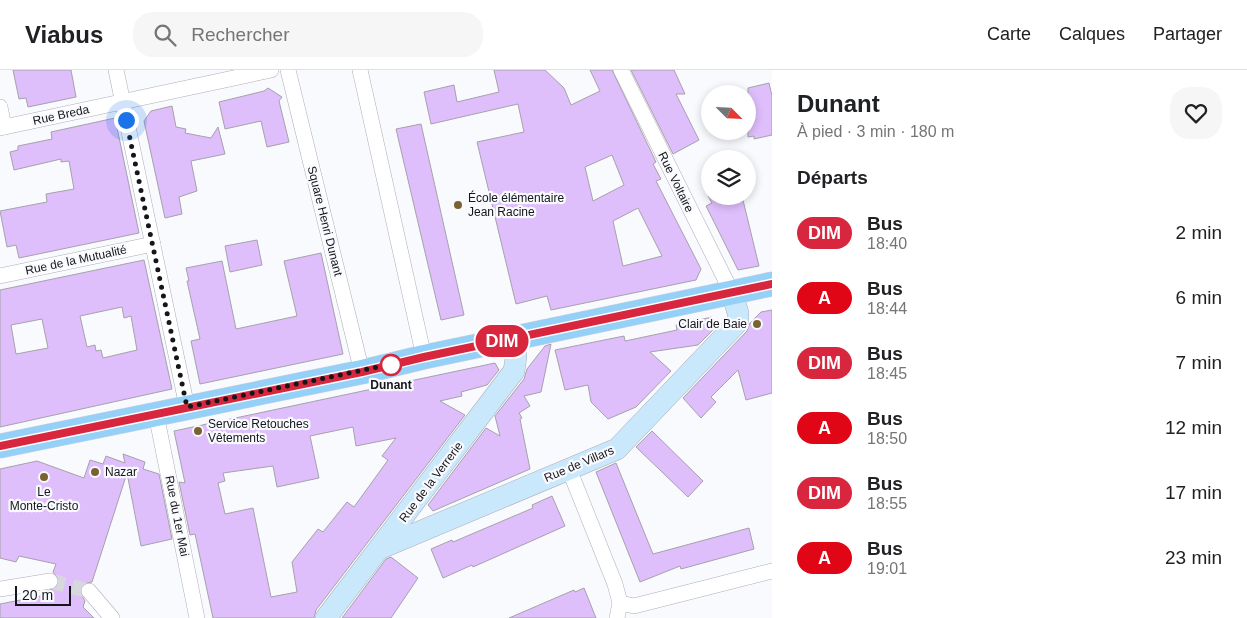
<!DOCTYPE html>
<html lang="fr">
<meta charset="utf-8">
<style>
body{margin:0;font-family:Arial,sans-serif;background:#f6f6f6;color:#202124;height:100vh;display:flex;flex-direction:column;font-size:19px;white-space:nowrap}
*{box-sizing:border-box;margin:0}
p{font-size:16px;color:#757577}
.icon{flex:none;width:28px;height:28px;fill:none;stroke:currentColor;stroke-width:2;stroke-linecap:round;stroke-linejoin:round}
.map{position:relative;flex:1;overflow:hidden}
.drawer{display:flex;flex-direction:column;background:#fff;width:475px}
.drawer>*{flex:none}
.badge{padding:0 10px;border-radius:16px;font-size:18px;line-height:32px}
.needle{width:32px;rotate:114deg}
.tools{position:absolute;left:701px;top:15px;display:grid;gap:10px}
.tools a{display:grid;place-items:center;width:55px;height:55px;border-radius:50%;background:#fff;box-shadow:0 2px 8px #0003;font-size:25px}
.scale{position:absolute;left:15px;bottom:12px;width:56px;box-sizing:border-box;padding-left:5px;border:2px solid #15161a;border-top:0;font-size:14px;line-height:18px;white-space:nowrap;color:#15161a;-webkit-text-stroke:4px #f9fafe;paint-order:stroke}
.you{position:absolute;width:25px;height:25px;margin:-12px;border:4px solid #fff;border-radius:50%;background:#1a73e8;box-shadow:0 0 0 8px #1a73e833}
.map>.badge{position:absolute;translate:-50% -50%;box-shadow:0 0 0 2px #fff}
h2{padding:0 25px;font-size:19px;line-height:45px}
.round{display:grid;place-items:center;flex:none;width:52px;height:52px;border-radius:20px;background:#f6f6f6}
.overview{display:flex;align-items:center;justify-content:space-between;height:85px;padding:0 25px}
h1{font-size:24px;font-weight:800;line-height:38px}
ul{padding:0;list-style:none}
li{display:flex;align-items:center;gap:15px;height:65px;padding:0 25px}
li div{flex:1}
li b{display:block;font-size:19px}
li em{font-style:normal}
li .badge{min-width:55px;font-weight:700;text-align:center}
header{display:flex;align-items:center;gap:30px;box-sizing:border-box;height:70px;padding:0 25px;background:#fff;border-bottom:1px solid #e0e0e0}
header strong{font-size:24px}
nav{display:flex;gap:28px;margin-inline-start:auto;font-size:18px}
.search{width:350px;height:45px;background:#f6f6f6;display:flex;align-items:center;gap:12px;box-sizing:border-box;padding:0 18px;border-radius:20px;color:#757577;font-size:19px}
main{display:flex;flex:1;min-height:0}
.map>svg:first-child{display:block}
.building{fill:#debefb;stroke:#a6a1aa;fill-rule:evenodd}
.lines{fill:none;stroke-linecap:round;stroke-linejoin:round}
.street-tunnel{stroke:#d7d8dc;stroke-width:15;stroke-dasharray:15 8;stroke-linecap:butt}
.street-casing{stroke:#acaeb8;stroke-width:16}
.secondary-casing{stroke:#acaeb8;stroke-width:22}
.primary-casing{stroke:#d5d5d6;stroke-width:25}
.street{stroke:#fff;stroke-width:15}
.secondary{stroke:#c9e8fb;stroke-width:21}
.primary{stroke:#94d0f7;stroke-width:24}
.line-casing{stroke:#fff;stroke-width:11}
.line{stroke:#d7263d;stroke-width:8}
.walk{stroke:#15161a;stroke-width:5;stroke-dasharray:0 9}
.poi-dot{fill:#7a6333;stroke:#f9fafe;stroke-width:2}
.stop-dot{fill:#fff;stroke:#d7263d;stroke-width:2.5}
.labels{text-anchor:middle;stroke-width:4.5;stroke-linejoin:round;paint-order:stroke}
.street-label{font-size:12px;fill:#15161a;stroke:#f9fafe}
.poi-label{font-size:12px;fill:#15161a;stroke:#f9fafe;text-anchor:start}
.stop-label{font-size:12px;font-weight:bold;fill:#15161a;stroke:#f9fafe}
</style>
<header>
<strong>Viabus</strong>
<div class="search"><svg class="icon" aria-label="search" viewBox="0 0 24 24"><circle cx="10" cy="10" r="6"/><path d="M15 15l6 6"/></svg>Rechercher</div>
<nav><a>Carte</a><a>Calques</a><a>Partager</a></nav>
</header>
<main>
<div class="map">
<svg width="772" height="548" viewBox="0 0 772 548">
<rect width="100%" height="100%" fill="#f9fafe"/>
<g class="building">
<polygon points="13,0 71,0 76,27 28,37 26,28 19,29"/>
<path d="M494,0H545L564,18L571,35L600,21L590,0H612L656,92L653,94L661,109L656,111L701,199L696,210L551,240L547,226L516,234L477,72L524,62L518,34L431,54L424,22L454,15L457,32L499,22ZM612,85L624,115L593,131L585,97ZM638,138L662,186L623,196L613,151Z"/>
<polygon points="631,0 674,0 685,24 676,24 699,70 673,84"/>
<polygon points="769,13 772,26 772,65 754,69 754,66 748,67 748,18"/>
<polygon points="268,18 282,27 279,31 289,72 267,77 261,51 225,59 219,32 264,21"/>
<polygon points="172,36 176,57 186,59 185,63 211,68 218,57 225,84 191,91 197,121 179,127 182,144 165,148 144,51 151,41"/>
<polygon points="115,48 139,163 19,188 16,175 7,177 0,141 47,132 46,124 74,119 69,91 61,92 61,89 14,100 10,82 18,80 18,76 52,69 51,62"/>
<polygon points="421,54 464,245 441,250 396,59"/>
<polygon points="708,126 742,126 759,196 738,200 706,136 712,133"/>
<polygon points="257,170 262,195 230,202 225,176"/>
<polygon points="321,183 343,284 200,314 191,271 200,269 187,211 189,211 186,198 222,191 236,259 297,246 284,191"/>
<path d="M144,190L172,319L0,357V220ZM122,237L124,248L131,246L137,280L103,288L101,280L96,281L95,275L87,277L80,246ZM42,249L48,278L16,284L11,255Z"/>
<polygon points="772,240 772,323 746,330 738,300 711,327 716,332 701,348 683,328 747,261 750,253 761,242"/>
<polygon points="712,247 718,255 698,275 650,282 671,301 636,337 608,349 591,332 588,315 565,320 555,280 624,266 625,271 677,260 676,255"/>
<polygon points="551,274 541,322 524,326 530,336 519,343 522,348 520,349 530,399 433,441 428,435 486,358 500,366 495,346 524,309 527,299 545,276"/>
<path d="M495,293L499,300L487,315L461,322L462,326L440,331L465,345L316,540L314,548H213L195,464L190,465L179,412L185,413L174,361ZM353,357L356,376L396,368L382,386L388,390L354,437L347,432L323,462L318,459L292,492L297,522L271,527L253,438L225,444L218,413L225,411L223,403L273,396L277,417L319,408L310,366Z"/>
<polygon points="652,361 703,411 688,427 636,377"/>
<polygon points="123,384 145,392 143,399 159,404 172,469 141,476 127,403 92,512 83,514 80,518 80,523 85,531 83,537 94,548 0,548 0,534 46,525 47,521 56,518 59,510 53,502 56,494 19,486 16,492 0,488 0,399 37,391 84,408 90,390 103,394 106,386 125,393"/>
<polygon points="616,393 653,484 749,458 754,479 681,499 680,496 640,512 596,402"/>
<polygon points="552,426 565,456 473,497 472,495 443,508 431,479 452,470 453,472 533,438 532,435"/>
<polygon points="391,487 418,508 391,548 342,548 386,489"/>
<polygon points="584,518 596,548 509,548 574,520 575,522"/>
</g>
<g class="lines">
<polyline class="street-tunnel" points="50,511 89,521"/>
<g class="street-casing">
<g id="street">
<polyline points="116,0 187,337"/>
<polyline points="288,0 362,302"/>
<polyline points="360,0 424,287"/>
<polyline points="621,0 732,223"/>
<polyline points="0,37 4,57"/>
<polyline points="0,58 271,0"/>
<polyline points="0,206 153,174"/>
<polyline points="156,344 197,548"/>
<polyline points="569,399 615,514 620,533 617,548"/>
<polyline points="0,519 50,511"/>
<polyline points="89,521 112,548"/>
<polyline points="620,533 634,536 772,501"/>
</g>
</g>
<g class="secondary-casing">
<g id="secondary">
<polyline points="381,478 617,379 738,252 738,243 732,223"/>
<polyline points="326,548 514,301 516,287 515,268"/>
</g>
</g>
<g class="primary-casing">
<polyline id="primary" points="0,376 362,302 424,287 772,214"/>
</g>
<use href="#street" class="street"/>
<use href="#secondary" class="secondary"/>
<use href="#primary" class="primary"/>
</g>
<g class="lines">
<g class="line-casing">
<polyline id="line" points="0,376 362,302 424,287 772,214"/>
</g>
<use href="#line" class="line"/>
<polyline class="walk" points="126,50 187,337 397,293 391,295"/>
</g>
<g class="poi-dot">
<circle cx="458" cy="135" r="5"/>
<circle cx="757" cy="254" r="5"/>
<circle cx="198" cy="361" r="5"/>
<circle cx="95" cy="402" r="5"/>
<circle cx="44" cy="407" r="5"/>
</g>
<circle class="stop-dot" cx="391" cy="295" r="10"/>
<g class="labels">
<g class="street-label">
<text transform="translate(61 45) rotate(-12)" y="4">Rue Breda</text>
<text transform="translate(676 112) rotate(64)" y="4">Rue Voltaire</text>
<text transform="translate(325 151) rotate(76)" y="4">Square Henri Dunant</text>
<text transform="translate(76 190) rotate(-12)" y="4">Rue de la Mutualité</text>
<text transform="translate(579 394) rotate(-23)" y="4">Rue de Villars</text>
<text transform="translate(431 412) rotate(-53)" y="4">Rue de la Verrerie</text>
<text transform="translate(177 446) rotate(79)" y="4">Rue du 1er Mai</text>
</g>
<g class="poi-label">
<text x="468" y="132">École élémentaire<tspan x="468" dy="14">Jean Racine</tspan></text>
<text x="747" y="258" text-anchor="end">Clair de Baie</text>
<text x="208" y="358">Service Retouches<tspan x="208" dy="14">Vêtements</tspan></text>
<text x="105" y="406">Nazar</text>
<text x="44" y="426" text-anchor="middle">Le<tspan x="44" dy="14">Monte-Cristo</tspan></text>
</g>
<g class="stop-label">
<text x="391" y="319">Dunant</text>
</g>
</g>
</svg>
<div class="tools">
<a><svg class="needle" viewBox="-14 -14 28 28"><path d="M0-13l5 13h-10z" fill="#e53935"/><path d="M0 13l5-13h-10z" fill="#757577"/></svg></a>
<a><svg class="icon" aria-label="layers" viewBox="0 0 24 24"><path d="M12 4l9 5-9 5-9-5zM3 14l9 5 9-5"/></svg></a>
</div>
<div class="scale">20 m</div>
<div class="you" style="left:126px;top:50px"></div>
<b class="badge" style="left:502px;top:271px;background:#d7263d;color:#fff">DIM</b>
</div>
<section class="drawer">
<div class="overview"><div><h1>Dunant</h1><p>À pied · 3 min · 180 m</p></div><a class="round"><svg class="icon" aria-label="heart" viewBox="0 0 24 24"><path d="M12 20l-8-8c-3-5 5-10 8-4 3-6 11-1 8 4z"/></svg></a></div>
<h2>Départs</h2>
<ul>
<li><span class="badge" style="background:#d7263d;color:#fff">DIM</span><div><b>Bus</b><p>18:40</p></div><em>2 min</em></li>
<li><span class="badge" style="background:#e10616;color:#fff">A</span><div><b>Bus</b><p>18:44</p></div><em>6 min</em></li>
<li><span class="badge" style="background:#d7263d;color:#fff">DIM</span><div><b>Bus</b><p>18:45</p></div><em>7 min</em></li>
<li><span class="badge" style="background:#e10616;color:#fff">A</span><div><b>Bus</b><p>18:50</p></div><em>12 min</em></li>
<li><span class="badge" style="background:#d7263d;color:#fff">DIM</span><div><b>Bus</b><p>18:55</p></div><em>17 min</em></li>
<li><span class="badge" style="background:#e10616;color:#fff">A</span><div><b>Bus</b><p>19:01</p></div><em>23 min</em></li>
</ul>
</section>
</main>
